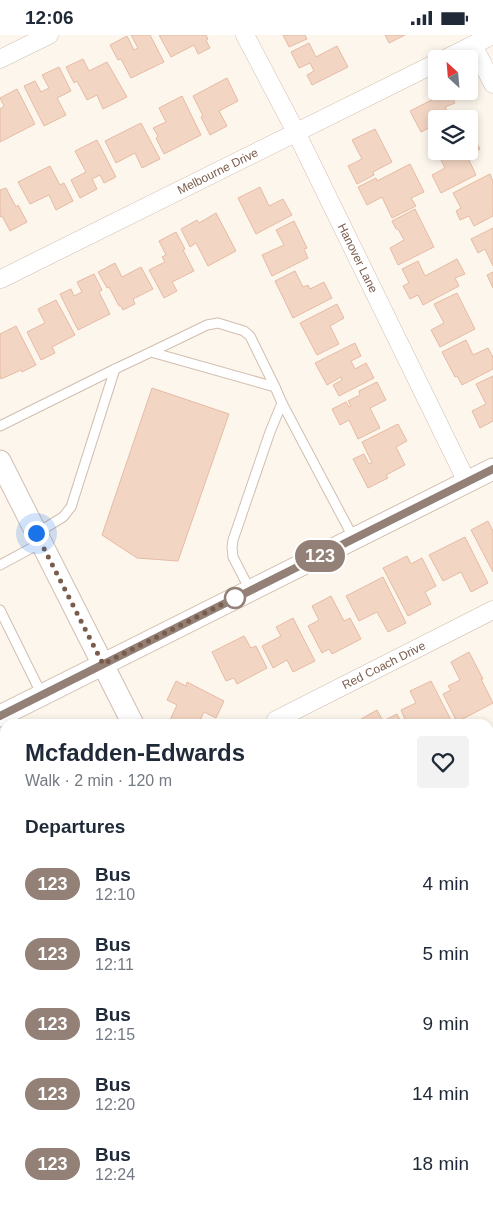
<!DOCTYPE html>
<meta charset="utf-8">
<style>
body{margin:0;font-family:Arial,sans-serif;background:#f2f2f3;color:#1f2937;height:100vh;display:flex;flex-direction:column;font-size:19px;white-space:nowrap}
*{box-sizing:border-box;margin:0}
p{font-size:16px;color:#747a83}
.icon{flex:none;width:28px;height:28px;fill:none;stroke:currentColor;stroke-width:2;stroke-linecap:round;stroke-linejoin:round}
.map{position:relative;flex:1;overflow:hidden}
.details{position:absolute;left:0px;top:684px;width:494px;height:491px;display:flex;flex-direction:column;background:#fff;border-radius:15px 15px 0 0;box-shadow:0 2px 8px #0003}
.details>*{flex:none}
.badge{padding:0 10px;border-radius:16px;font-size:18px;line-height:32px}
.needle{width:32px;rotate:334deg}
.tools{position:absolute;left:428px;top:15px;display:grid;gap:10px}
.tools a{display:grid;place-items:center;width:50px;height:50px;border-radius:5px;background:#fff;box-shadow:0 2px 8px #0003;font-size:25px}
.you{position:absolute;width:25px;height:25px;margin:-12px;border:4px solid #fff;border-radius:50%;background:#1a73e8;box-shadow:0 0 0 8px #1a73e833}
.map>.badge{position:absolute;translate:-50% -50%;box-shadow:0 0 0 2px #fff}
h2{padding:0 25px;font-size:19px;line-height:45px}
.round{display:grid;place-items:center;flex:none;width:52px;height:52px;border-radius:5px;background:#f2f2f3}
.summary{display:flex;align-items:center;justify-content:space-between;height:85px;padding:0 25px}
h1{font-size:24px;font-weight:800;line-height:38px}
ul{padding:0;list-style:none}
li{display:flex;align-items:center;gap:15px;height:70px;padding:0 25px}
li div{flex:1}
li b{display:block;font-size:19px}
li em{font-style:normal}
li .badge{min-width:55px;font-weight:700;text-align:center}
.status{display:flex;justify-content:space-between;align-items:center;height:35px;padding:0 25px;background:#fff;direction:ltr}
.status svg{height:14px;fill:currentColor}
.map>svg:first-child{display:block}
.building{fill:#f3d5c3;stroke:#e6bba3}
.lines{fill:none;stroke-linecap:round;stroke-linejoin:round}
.service-casing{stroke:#d1beb0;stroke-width:11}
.minor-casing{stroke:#d1beb0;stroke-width:19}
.tertiary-casing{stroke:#d1beb0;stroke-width:23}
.service{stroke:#fff;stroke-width:9}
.minor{stroke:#fff;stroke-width:18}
.tertiary{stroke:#fff;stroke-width:21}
.line-casing{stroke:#fff;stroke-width:11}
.line{stroke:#938177;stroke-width:8}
.walk{stroke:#7a5c4d;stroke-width:5;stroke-dasharray:0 9}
.stop-dot{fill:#fff;stroke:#938177;stroke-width:2.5}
.labels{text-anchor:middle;stroke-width:4;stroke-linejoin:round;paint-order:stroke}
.street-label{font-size:12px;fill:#7a5c4d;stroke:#fffaf3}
</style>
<div class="status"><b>12:06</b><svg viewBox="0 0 49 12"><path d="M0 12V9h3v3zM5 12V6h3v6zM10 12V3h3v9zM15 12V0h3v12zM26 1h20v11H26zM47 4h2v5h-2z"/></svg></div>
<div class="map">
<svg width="493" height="1174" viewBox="0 0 493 1174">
<rect width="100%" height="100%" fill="#fdf6ec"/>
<g class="building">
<polygon points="131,0 150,0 164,27 131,43 121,24 118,25 110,10 127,1 134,15 138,13"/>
<polygon points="159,0 206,0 208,4 206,5 210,13 198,19 194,10 171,22"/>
<polygon points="283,0 305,0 307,4 289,12"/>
<polygon points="385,0 405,0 389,8"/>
<polygon points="309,8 316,22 337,11 348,32 312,50 307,40 314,36 310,28 299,33 291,17"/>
<polygon points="83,24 89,36 107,27 127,62 103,74 97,60 87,65 77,46 74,48 66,32"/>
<polygon points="59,32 71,56 57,63 66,80 44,91 24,51 35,46 41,57 49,53 42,40"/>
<polygon points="227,43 238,66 219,76 227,91 210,100 201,82 203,81 193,61"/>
<polygon points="17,54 35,89 0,107 0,74 4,71 0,63"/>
<polygon points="449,56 455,68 445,72 450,81 460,76 464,84 436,84 436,89 421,97 410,76"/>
<polygon points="182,61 201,100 164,119 156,103 158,101 153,93 166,87 159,73"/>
<polygon points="141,88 160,124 142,133 135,118 116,128 105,106"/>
<polygon points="375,94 392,127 373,137 374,140 357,149 348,131 362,124 352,105"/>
<polygon points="471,97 480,114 467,121 476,140 441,158 432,140 445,133 436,115 436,116 469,116 469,98"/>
<polygon points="97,105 116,142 104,148 100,140 92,144 97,154 80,163 71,145 86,137 75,116"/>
<polygon points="410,129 424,157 411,163 416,171 392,183 382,162 367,170 358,152 376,143 377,146"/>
<polygon points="50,131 60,150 64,148 73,166 56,175 49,160 30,169 18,147"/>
<polygon points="490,139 493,146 493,181 474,191 469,181 460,185 456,176 461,173 453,158"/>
<polygon points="260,152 269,171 283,164 292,180 256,199 238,163"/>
<polygon points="6,153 16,172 18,170 27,187 10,196 2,181 0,182 0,155"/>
<polygon points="415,174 434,212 398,230 390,213 404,205 398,194 396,194 392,186"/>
<polygon points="216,178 236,216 208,231 196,208 190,212 181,194 197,185 199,188"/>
<polygon points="294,186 307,213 304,214 308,223 272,241 262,220 284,210 276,195"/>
<polygon points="493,193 493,231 485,214 478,218 471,204"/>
<polygon points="176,197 185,214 183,215 194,236 172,247 177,256 164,263 149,235 165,227 162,222 166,220 159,206"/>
<polygon points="457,224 465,239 455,243 459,251 423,270 418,260 410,264 403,251 409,248 402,234 418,226 425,241"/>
<polygon points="115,228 122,242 141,232 153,254 133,264 135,269 123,275 121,271 119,271 109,252 107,253 98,237"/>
<polygon points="295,236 303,252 308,250 310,254 324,247 332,263 293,283 275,246"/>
<polygon points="493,237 493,253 487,240"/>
<polygon points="94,239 102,255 99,257 110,279 78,295 60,259 71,254 74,261 82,257 77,247"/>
<polygon points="457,258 475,294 440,312 431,295 444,288 434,269"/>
<polygon points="56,265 75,300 52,312 55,318 41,325 27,297 45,288 38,274"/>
<polygon points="337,269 344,283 330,291 339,309 317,320 300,288"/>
<polygon points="16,291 36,330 22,337 21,335 1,344 0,341 0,299"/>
<polygon points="466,305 473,320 488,313 493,322 493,334 462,350 457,341 455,342 442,317"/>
<polygon points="355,308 361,321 351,326 355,334 366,328 374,343 339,361 333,350 342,345 341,342 327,350 315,328"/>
<polygon points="493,341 493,386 480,393 472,376 486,369 476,349"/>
<polygon points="377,347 386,365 370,373 380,393 358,404 349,385 340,390 332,374 346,367 349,372 351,371 348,366 360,360 359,356"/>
<polygon points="152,353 229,379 178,526 137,523 102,500"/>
<polygon points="398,389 407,406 396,412 405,430 386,440 388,443 368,453 353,424 364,419 369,429 372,428 362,407"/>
<polygon points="488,486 493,496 493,537 471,495"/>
<polygon points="465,502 488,548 471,557 461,537 443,546 429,520"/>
<polygon points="407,521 411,529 422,523 436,551 425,557 431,569 408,581 383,533"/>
<polygon points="383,542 406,588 388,597 377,577 359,586 346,561"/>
<polygon points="331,561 344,586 350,583 361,604 332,619 329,614 322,618 308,591 319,585 312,571"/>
<polygon points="293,583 315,626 293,637 287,625 273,633 262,611 281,601 276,592"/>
<polygon points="244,601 251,613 256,611 267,633 237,649 234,643 226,646 212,617"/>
<polygon points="469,617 483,644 481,644 493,668 457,687 443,659 451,655 448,651 460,645 451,627"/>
<polygon points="176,646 186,651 187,647 224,666 216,683 204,677 198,689 178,689 170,685 177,670 167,665"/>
<polygon points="431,646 453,689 430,689 430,687 426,689 407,689 401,675 416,668 410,656"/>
<polygon points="377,675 383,686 397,679 402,689 364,689 361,684"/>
<polygon points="493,701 493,748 489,739 489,703"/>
<polygon points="0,871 5,881 5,888 0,890"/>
<polygon points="493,921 493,967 489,958 489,923"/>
<polygon points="0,967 5,977 5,1000 3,1002 0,996"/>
<polygon points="5,1103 5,1131 0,1133 0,1105"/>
<polygon points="24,1170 51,1170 53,1174 17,1174"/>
<polygon points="89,1170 109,1170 110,1171 103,1174 91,1174"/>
<polygon points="314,1170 326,1170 328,1174 310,1174 315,1172"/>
<polygon points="416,1170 460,1170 452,1174 418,1174"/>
</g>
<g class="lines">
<g class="service-casing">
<g id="service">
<polyline points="151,317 207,290 218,288 244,296 250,301 275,352"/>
<polyline points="282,368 354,504"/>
<polyline points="0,391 115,334"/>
<polyline points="37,498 63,482 71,472 115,334 151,317 275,352 282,368 270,397 233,505 232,512 233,522 250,555"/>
<polyline points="0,530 41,508"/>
<polyline points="0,575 42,660"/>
<polyline points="0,743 5,740"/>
<polyline points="0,801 5,799"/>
<polyline points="0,831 5,841"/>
<polyline points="0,914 5,911"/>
</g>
</g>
<g class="minor-casing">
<g id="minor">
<path id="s1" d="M245,0L296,97L467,447"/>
<polyline points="473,10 493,49"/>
<polyline points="0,24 49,0"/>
<polyline points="445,24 493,0"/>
<path id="s2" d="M1,244L436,28"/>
<path id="s3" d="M277,689L276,685L493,575"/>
<polyline points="489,797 493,795"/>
<polyline points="489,1012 493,1010"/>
<polyline points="0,1047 5,1044"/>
<polyline points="489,1112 493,1121"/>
<polyline points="194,1174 202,1170"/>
</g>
</g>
<g class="tertiary-casing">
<g id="tertiary">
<polyline points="0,426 133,689"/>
<polyline points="0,681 493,434"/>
<polyline points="374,1170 376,1174"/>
</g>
</g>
<use href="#service" class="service"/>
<use href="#minor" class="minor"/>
<use href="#tertiary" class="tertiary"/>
</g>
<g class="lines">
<g class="line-casing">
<polyline id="line" points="0,681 493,434"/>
</g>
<use href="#line" class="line"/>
<polyline class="walk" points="36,498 103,629 235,563"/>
</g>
<circle class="stop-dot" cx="235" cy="563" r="10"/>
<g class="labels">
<g class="street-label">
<text dy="4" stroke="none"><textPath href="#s2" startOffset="242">Melbourne Drive</textPath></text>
<text dy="4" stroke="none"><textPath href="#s1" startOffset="250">Hanover Lane</textPath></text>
<text dy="4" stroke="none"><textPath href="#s3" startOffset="125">Red Coach Drive</textPath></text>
</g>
</g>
</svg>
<div class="tools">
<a><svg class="needle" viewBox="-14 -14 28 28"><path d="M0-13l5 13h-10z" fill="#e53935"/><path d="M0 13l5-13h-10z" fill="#747a83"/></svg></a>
<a><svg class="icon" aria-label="layers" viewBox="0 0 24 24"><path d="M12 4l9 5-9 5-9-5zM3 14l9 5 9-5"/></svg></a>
</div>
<div class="you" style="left:36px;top:498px"></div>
<b class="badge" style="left:320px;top:521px;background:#938177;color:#fff">123</b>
<section class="details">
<div class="summary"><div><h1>Mcfadden-Edwards</h1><p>Walk · 2 min · 120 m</p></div><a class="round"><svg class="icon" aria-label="heart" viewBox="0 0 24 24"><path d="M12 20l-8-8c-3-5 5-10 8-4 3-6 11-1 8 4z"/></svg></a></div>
<h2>Departures</h2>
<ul>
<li><span class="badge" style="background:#938177;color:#fff">123</span><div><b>Bus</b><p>12:10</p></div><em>4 min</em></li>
<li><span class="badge" style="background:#938177;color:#fff">123</span><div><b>Bus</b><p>12:11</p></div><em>5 min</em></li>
<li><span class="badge" style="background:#938177;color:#fff">123</span><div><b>Bus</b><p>12:15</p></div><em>9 min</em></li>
<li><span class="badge" style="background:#938177;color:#fff">123</span><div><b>Bus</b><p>12:20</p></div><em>14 min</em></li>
<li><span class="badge" style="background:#938177;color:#fff">123</span><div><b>Bus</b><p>12:24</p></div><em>18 min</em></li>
</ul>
</section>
</div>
